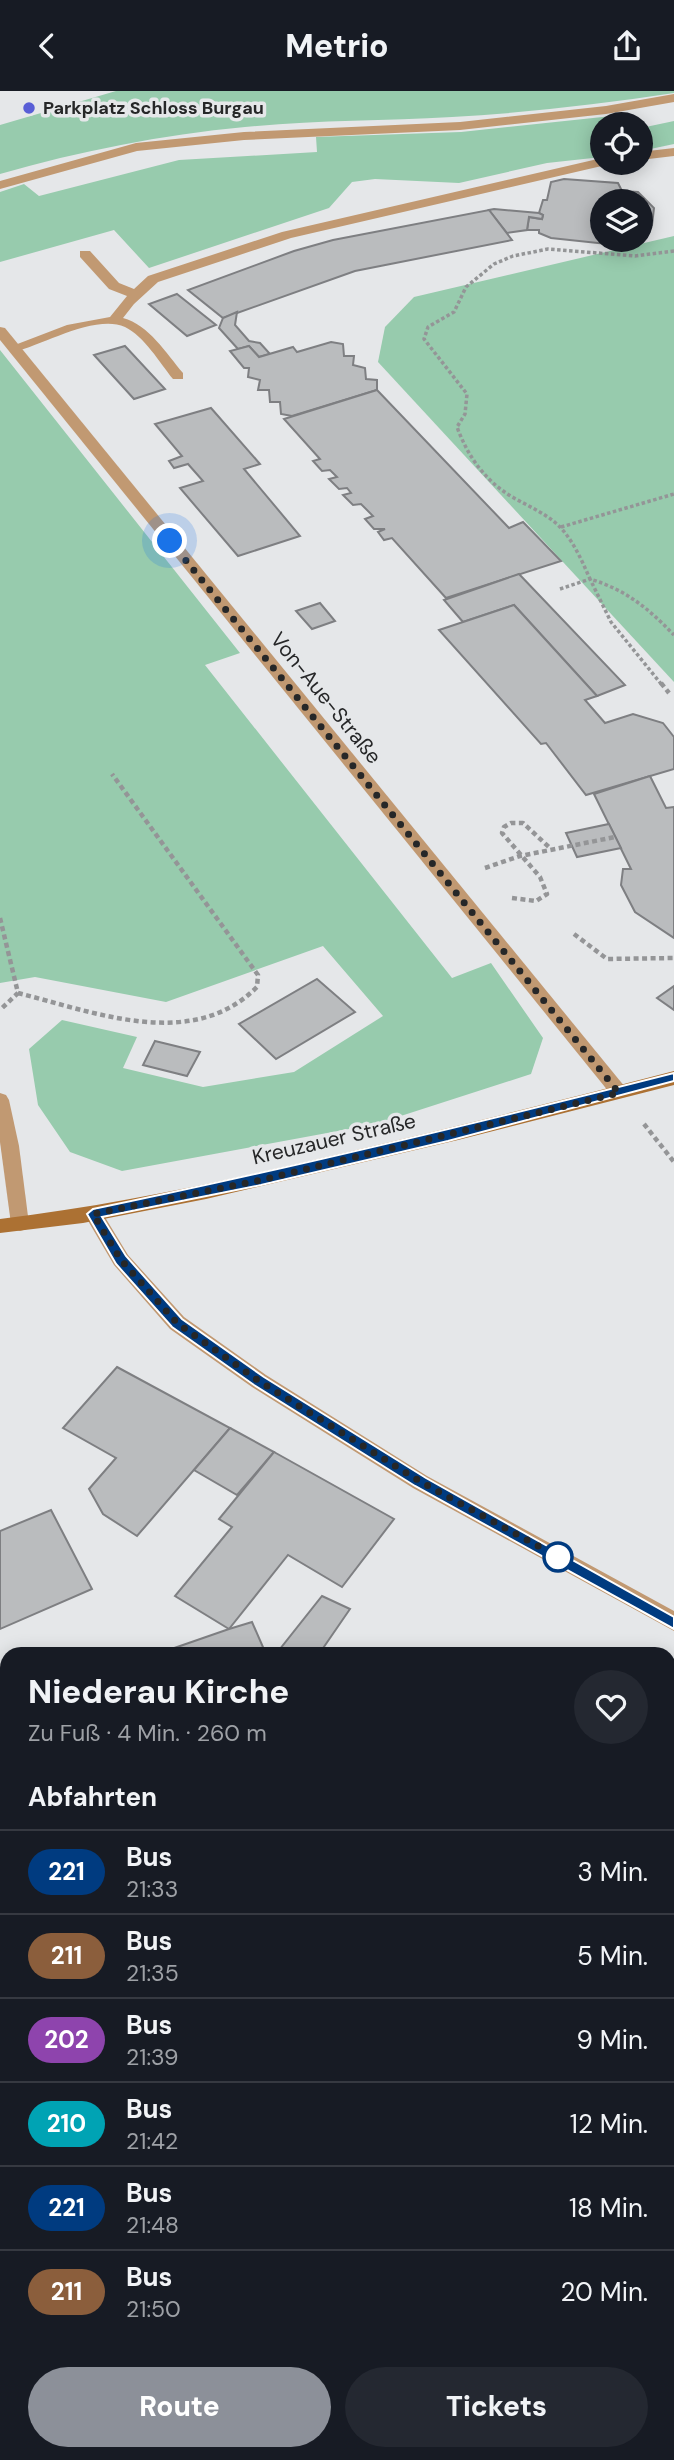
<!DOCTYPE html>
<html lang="de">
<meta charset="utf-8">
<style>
body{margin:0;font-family:"DM Sans",sans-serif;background:#242831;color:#f1f3f6;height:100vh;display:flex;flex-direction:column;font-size:26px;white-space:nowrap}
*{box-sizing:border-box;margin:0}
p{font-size:23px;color:#9ea1a6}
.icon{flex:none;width:38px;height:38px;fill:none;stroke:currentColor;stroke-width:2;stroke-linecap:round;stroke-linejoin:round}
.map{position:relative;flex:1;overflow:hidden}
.details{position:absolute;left:0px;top:1556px;width:676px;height:814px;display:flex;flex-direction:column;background:#171b24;border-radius:21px 21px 0 0;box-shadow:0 4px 18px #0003}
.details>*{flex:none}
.badge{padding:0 14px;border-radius:23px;font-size:24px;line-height:46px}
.buttons{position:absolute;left:590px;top:21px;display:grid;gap:14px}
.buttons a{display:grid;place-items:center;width:63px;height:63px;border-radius:50%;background:#171b24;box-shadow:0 4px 18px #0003;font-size:35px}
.you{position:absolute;width:35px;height:35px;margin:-18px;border:5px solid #fff;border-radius:50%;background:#1a73e8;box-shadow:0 0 0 10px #1a73e833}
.map>.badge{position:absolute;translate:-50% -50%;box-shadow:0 0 0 4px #fff}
h2{padding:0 28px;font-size:26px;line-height:63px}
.round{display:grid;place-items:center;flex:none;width:74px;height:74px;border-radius:37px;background:#242831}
.head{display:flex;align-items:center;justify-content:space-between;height:119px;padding:0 28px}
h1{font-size:33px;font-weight:800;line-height:52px}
.action{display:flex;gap:14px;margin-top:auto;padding:14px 28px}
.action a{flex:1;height:80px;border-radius:42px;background:#8c9099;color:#fff;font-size:28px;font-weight:800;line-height:80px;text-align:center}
.action a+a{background:#242831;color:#f1f3f6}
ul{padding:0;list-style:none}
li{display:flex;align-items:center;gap:21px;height:84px;padding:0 28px;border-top:2px solid #363941}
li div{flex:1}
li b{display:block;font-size:26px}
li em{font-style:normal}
li .badge{min-width:77px;font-weight:700;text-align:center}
header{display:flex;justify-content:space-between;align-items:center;height:91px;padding:0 28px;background:#171b24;font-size:32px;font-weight:800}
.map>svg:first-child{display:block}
.green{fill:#97cbad}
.building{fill:#babcbe;stroke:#7e7f82;stroke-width:2}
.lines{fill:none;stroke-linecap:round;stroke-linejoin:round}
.path-far1{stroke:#949597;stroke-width:3.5;stroke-dasharray:3.5 2.5;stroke-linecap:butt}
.path{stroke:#949597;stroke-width:4.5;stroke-dasharray:5 3.5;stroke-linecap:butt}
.service{fill:#c19972;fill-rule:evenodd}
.minor{fill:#c19972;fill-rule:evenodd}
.secondary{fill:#ac7133;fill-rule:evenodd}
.line{fill:#003b80;stroke:#fff;stroke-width:2}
.walk{stroke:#262728;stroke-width:7;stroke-dasharray:0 12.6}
.poi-dot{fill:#595ed6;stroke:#e5e7e9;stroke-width:2.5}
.stop-dot{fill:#fff;stroke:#003b80;stroke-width:3.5}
.labels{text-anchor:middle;stroke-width:7;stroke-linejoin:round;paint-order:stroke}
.far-poi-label{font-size:18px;font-weight:bold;fill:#262728;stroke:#e5e7e9;text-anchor:start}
.street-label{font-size:21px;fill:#262728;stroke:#e5e7e9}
</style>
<header><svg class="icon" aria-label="back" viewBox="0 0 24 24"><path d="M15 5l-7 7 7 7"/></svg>Metrio<svg class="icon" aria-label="share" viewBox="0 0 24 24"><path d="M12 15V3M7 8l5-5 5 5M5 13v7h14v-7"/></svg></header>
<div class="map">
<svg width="674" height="2369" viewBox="0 0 674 2369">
<rect width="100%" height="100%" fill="#e5e7e9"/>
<g class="green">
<path d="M116,0H674V2C601,13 526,22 452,26C383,30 314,29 245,36C161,44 80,60 0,83V34Z"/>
<polygon points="612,25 619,33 602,33 602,66 547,72 459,92 375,88 352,91 329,117 149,177 114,139 0,171 0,101 24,93 39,105 179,69 317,61 316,46 461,41"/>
<polygon points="674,30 674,53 641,60 641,37"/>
<polygon points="674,145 674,591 378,271 385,236 414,206"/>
<polygon points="0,259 240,562 205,574 452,887 491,872 543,947 531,983 376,1033 122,1080 70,1061 38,1014 29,958 62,929 137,946 123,977 203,996 294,981 383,925 323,855 166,911 35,886 0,892"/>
<polygon points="7,1718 7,2362 668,2362 668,1929 674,1927 674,2369 0,2369 0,1722"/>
</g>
<g class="building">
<polygon points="564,88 618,92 622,100 638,101 654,117 652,134 640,140 640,110 602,110 602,149 612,149 607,153 551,147 539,142 539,139 527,139 529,126 542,128 543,124 539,122 543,109 547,109 551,91"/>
<polygon points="494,118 539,122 543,124 542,128 529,126 527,139 507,142 489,119"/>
<polygon points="489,119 512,149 355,180 223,227 188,199 294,160 333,149"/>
<polygon points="177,203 216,234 187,245 149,213"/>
<polygon points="237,221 235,234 249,250 260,252 270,263 259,266 249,255 238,258 219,237 223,227"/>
<polygon points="331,251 343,253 344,265 354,265 353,274 365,277 366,288 377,289 377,299 292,325 281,323 280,311 270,311 269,299 258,299 260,289 248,286 249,277 244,277 230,260 249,255 259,266 293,256 297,261"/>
<polygon points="125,255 165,298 134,308 94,264"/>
<polygon points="377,299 509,437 523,431 561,470 446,507 392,447 384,449 378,441 385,438 374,438 365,428 373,425 361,413 353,414 343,404 351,402 347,397 339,398 329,388 337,386 330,379 322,380 313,370 320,368 284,328"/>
<polygon points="211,317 260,373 244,378 300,445 238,465 180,397 203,390 188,373 174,377 169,370 182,365 155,333"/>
<polygon points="519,483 625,594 597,605 514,514 463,531 444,509"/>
<polygon points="320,512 335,530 312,538 296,520"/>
<polygon points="514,514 597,605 585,609 605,632 633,623 663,632 674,646 674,678 586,704 546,652 541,653 439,539"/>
<polygon points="650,685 666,717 674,716 674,847 635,821 621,794 623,778 631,778 594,703"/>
<polygon points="609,733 621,757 577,766 566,742"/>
<polygon points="317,888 355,921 276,968 239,933"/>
<polygon points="674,895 674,919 657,907"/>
<polygon points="155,950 200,961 187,985 143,974"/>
<polygon points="117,1276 230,1337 137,1445 103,1423 89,1398 116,1367 63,1337"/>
<polygon points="230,1337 274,1361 237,1404 194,1379"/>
<polygon points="274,1361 394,1428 342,1496 288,1464 229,1538 175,1505 232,1436 219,1428"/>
<polygon points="51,1419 92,1498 0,1538 0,1440"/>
<polygon points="322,1505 350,1518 319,1563 276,1563"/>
<polygon points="252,1531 266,1563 157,1563 229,1538"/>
<polygon points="671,1658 674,1660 674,1836 668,1838 668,1662"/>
</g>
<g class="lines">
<g class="path-far1">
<path d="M674,160L635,165L548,158L513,165L494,173L466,196L454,221L428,236L424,248L467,303L465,323L457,336C468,366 486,391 514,407C530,416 547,423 560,436C574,451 582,470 590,488C626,499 648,517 674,544"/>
<polyline points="561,436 674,403"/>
<polyline points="560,498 590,488 611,531 662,594"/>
</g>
<g class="path">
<polyline points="661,592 669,602"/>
<polyline points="485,777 520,765 615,746"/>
<polyline points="512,807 536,810 547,803 540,786 502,742 504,736 511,732 523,732 551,758"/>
<polyline points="0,827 18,902 0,919"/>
<polyline points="574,843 607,868 674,867"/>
<path d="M18,902C94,921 192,961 257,896L258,884L112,683"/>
<polyline points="644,1033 674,1071"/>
</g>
<g class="service">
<polygon points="674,3 674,11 606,23 460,39 244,49 137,60 0,98 0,90 136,52 244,41 460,31 606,15"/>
<polygon points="674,57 674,65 640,69 640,61"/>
<path d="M602,67V72H608L606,74L291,147L158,191L134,213L123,227C149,234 166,262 183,282V288H173C160,272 144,245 125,236C95,223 43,254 14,261L7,257L67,234L110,226L127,205L109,198L80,166V160H90L119,192L134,198L148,185L282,141Z"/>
<polygon points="0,1002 6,1004 9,1009 19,1055 29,1133 27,1138 20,1140 13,1138 11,1133 0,1051"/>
</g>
<g class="minor">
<polygon points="0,236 5,237 625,996 628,1001 625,1006 613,1006 0,249"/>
<polygon points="93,1116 100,1118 128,1164 184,1226 266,1284 427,1385 674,1520 674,1540 413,1397 252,1296 170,1238 114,1174 84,1123 86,1118"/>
<polygon points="7,1675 7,1698 0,1700 0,1677"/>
</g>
<path class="secondary" d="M674,980V994L458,1049L206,1108L83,1132L0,1142V1128C116,1114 230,1089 344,1062C454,1036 564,1009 674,980Z"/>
</g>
<path class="line" d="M674,982V990L448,1050L261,1094L102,1126L126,1165L182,1228L264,1286L426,1387L674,1526V1538L415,1395L254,1294L172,1236L116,1173L87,1123L93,1118C288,1078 481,1031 674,982Z"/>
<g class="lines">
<polyline class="walk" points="170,450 619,1002 261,1089 93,1123 121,1169 177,1232 259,1290 421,1391 558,1466"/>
</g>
<circle class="poi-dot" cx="29" cy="17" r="7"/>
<circle class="stop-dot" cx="558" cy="1466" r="14"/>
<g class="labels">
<g class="far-poi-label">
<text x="43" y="23">Parkplatz Schloss Burgau</text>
</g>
<g class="street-label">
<text transform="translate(326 607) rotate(51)" y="7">Von-Aue-Straße</text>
<text transform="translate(334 1048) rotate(-13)" y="7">Kreuzauer Straße</text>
</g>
</g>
</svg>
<div class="buttons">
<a><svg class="icon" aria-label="locate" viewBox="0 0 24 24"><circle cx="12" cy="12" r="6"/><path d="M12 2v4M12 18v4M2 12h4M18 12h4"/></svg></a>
<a><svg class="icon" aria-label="layers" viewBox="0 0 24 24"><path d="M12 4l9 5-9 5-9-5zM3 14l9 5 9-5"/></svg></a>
</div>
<div class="you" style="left:170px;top:450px"></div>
<section class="details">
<div class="head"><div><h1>Niederau Kirche</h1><p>Zu Fuß · 4 Min. · 260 m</p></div><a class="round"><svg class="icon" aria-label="heart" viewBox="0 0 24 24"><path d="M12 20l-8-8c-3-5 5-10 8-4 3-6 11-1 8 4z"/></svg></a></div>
<h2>Abfahrten</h2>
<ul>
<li><span class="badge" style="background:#003b80;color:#fff">221</span><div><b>Bus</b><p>21:33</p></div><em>3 Min.</em></li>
<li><span class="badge" style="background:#8b5e3c;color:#fff">211</span><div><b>Bus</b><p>21:35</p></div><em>5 Min.</em></li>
<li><span class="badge" style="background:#8e44ad;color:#fff">202</span><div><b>Bus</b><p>21:39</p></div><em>9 Min.</em></li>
<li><span class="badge" style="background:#00a3b4;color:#fff">210</span><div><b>Bus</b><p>21:42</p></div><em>12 Min.</em></li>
<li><span class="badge" style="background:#003b80;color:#fff">221</span><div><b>Bus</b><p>21:48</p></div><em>18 Min.</em></li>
<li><span class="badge" style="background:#8b5e3c;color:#fff">211</span><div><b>Bus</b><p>21:50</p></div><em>20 Min.</em></li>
</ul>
<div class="action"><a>Route</a><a>Tickets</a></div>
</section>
</div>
